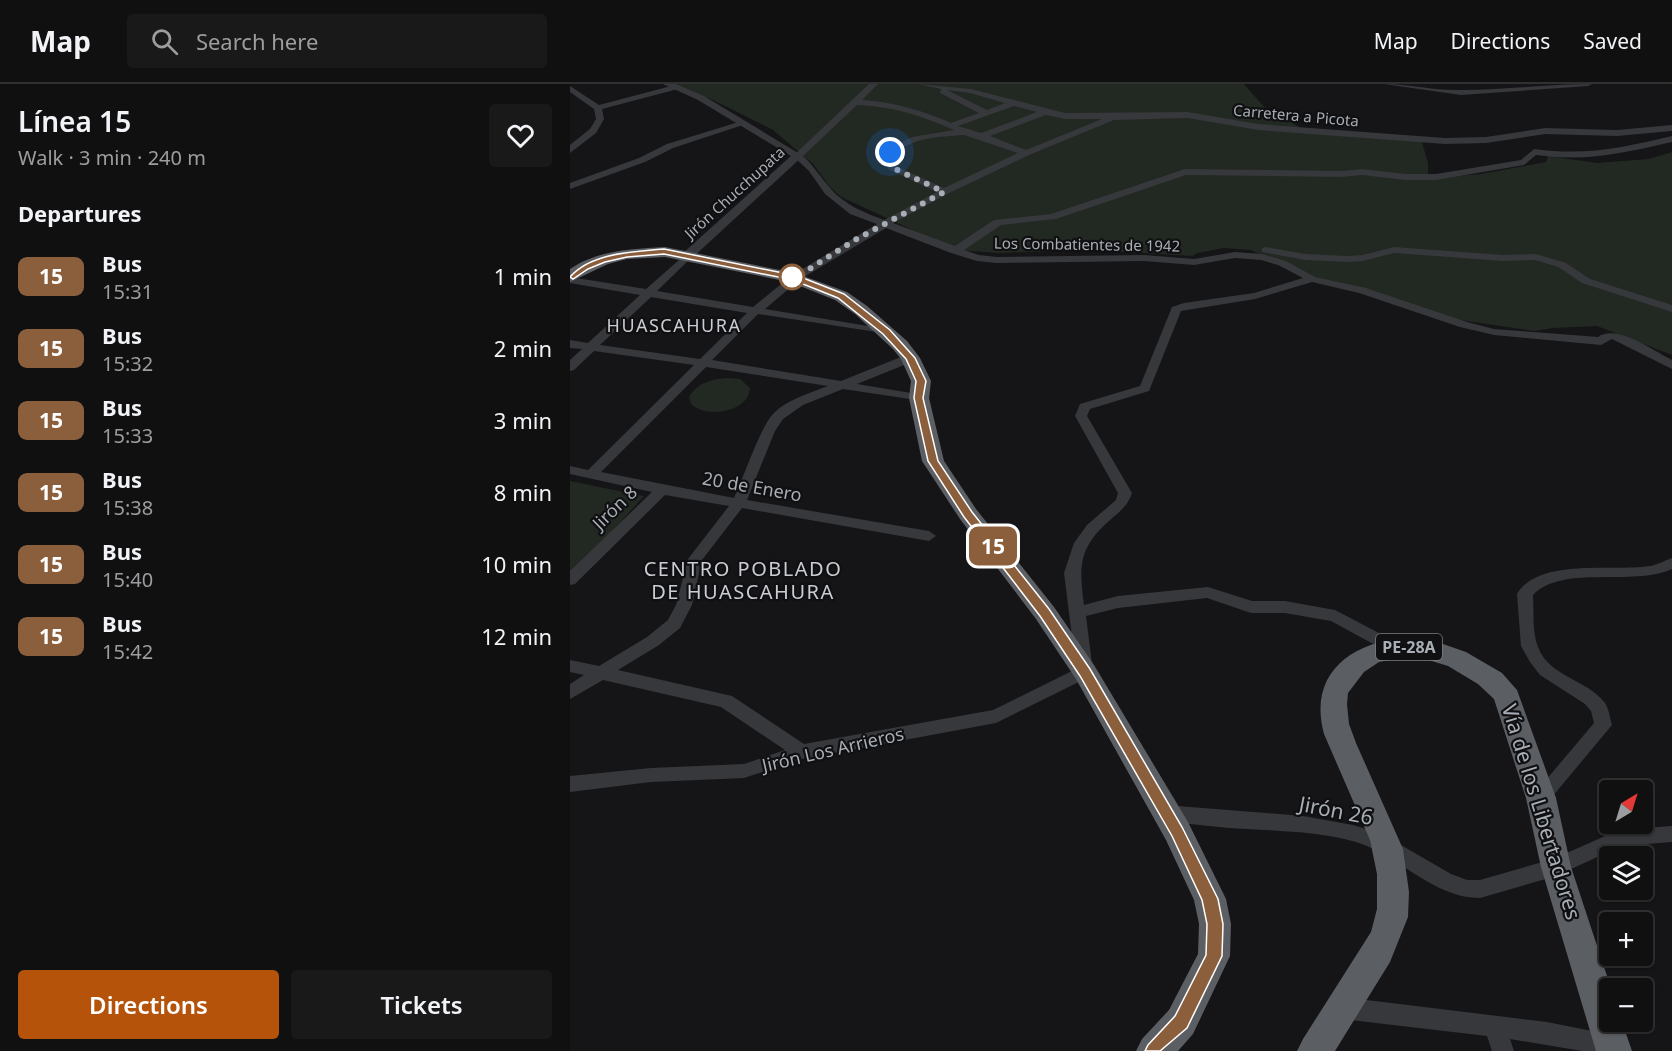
<!DOCTYPE html>
<meta charset="utf-8">
<style>
body{margin:0;font-family:"Noto Sans",sans-serif;background:#19191a;color:#f1f3f6;height:100vh;display:flex;flex-direction:column;font-size:22px;white-space:nowrap}
*{box-sizing:border-box;margin:0}
p{font-size:20px;color:#9c9d9f}
.icon{flex:none;width:33px;height:33px;fill:none;stroke:currentColor;stroke-width:2;stroke-linecap:round;stroke-linejoin:round}
.map{position:relative;flex:1;overflow:hidden}
.details{display:flex;flex-direction:column;background:#101011;width:570px}
.details>*{flex:none}
.badge{padding:0 12px;border-radius:9px;font-size:21px;line-height:39px}
.needle{width:39px;rotate:38deg}
.fabs{position:absolute;left:1029px;top:696px;display:grid;gap:12px}
.fabs a{display:grid;place-items:center;width:54px;height:54px;border-radius:6px;background:#101011;box-shadow:0 2px 4px #0004,0 0 0 2px #303031;font-size:30px}
.you{position:absolute;width:30px;height:30px;margin:-15px;border:4px solid #fff;border-radius:50%;background:#1a73e8;box-shadow:0 0 0 9px #1a73e833}
.map>.badge{position:absolute;translate:-50% -50%;box-shadow:0 0 0 3px #fff}
h2{padding:0 18px;font-size:22px;line-height:54px}
.round{display:grid;place-items:center;flex:none;width:63px;height:63px;border-radius:6px;background:#19191a}
.overview{display:flex;align-items:center;justify-content:space-between;height:102px;padding:0 18px}
h1{font-size:28px;font-weight:600;line-height:45px}
.button{display:flex;gap:12px;margin-top:auto;padding:12px 18px}
.button a{flex:1;height:69px;border-radius:6px;background:#b45309;color:#fff;font-size:24px;font-weight:600;line-height:69px;text-align:center}
.button a+a{background:#19191a;color:#f1f3f6}
ul{padding:0;list-style:none}
li{display:flex;align-items:center;gap:18px;height:72px;padding:0 18px}
li div{flex:1}
li b{display:block;font-size:22px}
li em{font-style:normal}
li .badge{min-width:66px;font-weight:700;text-align:center}
header{display:flex;align-items:center;gap:36px;box-sizing:border-box;height:84px;padding:0 30px;background:#101011;border-bottom:2px solid #303031}
header strong{font-size:28px}
nav{display:flex;gap:33px;margin-inline-start:auto;font-size:21px}
.search{width:420px;height:54px;background:#19191a;display:flex;align-items:center;gap:15px;box-sizing:border-box;padding:0 21px;border-radius:6px;color:#9c9d9f;font-size:22px}
main{display:flex;flex:1;min-height:0}
.map>svg:first-child{display:block}
.green{fill:#222822}
.lines{fill:none;stroke-linecap:round;stroke-linejoin:round}
.minor{fill:#36383b;fill-rule:evenodd}
.tertiary{fill:#36383b;fill-rule:evenodd}
.trunk{fill:#5b5e63;fill-rule:evenodd}
.line{fill:#8b5e3c;stroke:#fff;stroke-width:1.5}
.walk{stroke:#a8aeb5;stroke-width:6;stroke-dasharray:0 10.8}
.stop-dot{fill:#fff;stroke:#8b5e3c;stroke-width:3}
.labels{text-anchor:middle;stroke-width:4.5;stroke-linejoin:round;paint-order:stroke}
.far-street-label{font-size:15px;fill:#a8aeb5;stroke:#101012}
.shield{fill:#101012;stroke:#7a7f84;stroke-width:1.5}
.shield-label{font-size:16px;font-weight:bold;fill:#a8aeb5}
.far-quarter-label{font-size:18px;letter-spacing:1.5px;fill:#c9ccd2;stroke:#101012}
.street-label{font-size:18px;fill:#a8aeb5;stroke:#101012}
.neighbourhood-label{font-size:20px;letter-spacing:1.5px;fill:#c9ccd2;stroke:#101012}
.near-street-label{font-size:21px;fill:#a8aeb5;stroke:#101012}
</style>
<header>
<strong>Map</strong>
<div class="search"><svg class="icon" aria-label="search" viewBox="0 0 24 24"><circle cx="10" cy="10" r="6"/><path d="M15 15l6 6"/></svg>Search here</div>
<nav><a>Map</a><a>Directions</a><a>Saved</a></nav>
</header>
<main>
<section class="details">
<div class="overview"><div><h1>Línea 15</h1><p>Walk · 3 min · 240 m</p></div><a class="round"><svg class="icon" aria-label="heart" viewBox="0 0 24 24"><path d="M12 20l-8-8c-3-5 5-10 8-4 3-6 11-1 8 4z"/></svg></a></div>
<h2>Departures</h2>
<ul>
<li><span class="badge" style="background:#8b5e3c;color:#fff">15</span><div><b>Bus</b><p>15:31</p></div><em>1 min</em></li>
<li><span class="badge" style="background:#8b5e3c;color:#fff">15</span><div><b>Bus</b><p>15:32</p></div><em>2 min</em></li>
<li><span class="badge" style="background:#8b5e3c;color:#fff">15</span><div><b>Bus</b><p>15:33</p></div><em>3 min</em></li>
<li><span class="badge" style="background:#8b5e3c;color:#fff">15</span><div><b>Bus</b><p>15:38</p></div><em>8 min</em></li>
<li><span class="badge" style="background:#8b5e3c;color:#fff">15</span><div><b>Bus</b><p>15:40</p></div><em>10 min</em></li>
<li><span class="badge" style="background:#8b5e3c;color:#fff">15</span><div><b>Bus</b><p>15:42</p></div><em>12 min</em></li>
</ul>
<div class="button"><a>Directions</a><a>Tickets</a></div>
</section>
<div class="map">
<svg width="1102" height="967" viewBox="0 0 1102 967">
<rect width="100%" height="100%" fill="#151517"/>
<g class="green">
<polygon points="103,0 674,0 695,24 735,46 851,55 858,79 858,94 911,90 976,78 978,72 1027,79 1079,75 1102,68 1102,271 1027,242 983,244 965,247 890,236 736,192 681,166 654,164 627,169 623,172 520,166 428,169 386,166 271,113 260,103 243,80 203,46 143,16"/>
<path d="M157,294L170,295L180,304C179,328 136,335 121,320L119,313C127,299 142,295 157,294Z"/>
<polygon points="0,397 74,412 0,493"/>
</g>
<g class="lines">
<g class="minor">
<path d="M299,0H308L292,16C324,18 351,26 381,39L409,29L370,9L371,5L348,0L401,5L495,29L618,28L688,40L875,54L916,53L975,44L1047,46L1102,41V47L1047,52L975,50L916,59L875,60L688,46L618,34L544,36L459,71L377,110L323,139L385,162L424,136L481,130L615,85L772,87L792,85L836,90H866L951,76L964,65C1016,72 1051,64 1102,52V58C1053,69 1017,78 966,71L954,81L866,96H836L792,91L772,93L616,91L486,135L431,141L394,166L409,171L426,173L574,171L624,175L665,168L692,170L716,177L745,193L796,204L897,238L924,245L1028,253C1046,239 1084,267 1102,276V285L1042,255L1031,261L924,251L890,243L789,209L742,198L685,215L611,227L579,307L520,325L517,332L562,409C558,422 549,428 539,437C508,464 509,484 514,521L548,512L638,503L682,517H715L765,526L830,560L832,564L830,568H818L761,537L715,529H681L637,514L548,524L516,532L523,588L521,592L426,639L232,675L174,694L81,698L0,708V692L81,684L174,680L215,666L151,623L33,596L0,615V600L14,591L0,588V576L29,582L77,553L98,536L106,521L118,475L159,422L95,411L5,500L0,501V487L82,408L0,390V382L18,386L124,281L24,267L4,286L0,287V276L12,265L0,264V256L18,259L70,211L0,199V193L76,205L117,169L122,172L121,174L87,207L183,223L221,192L307,140L280,130L255,110L239,87L223,72ZM377,6L400,9L435,19L417,26ZM287,21C326,23 349,31 384,46L342,53L317,66L318,85L367,108L314,136C295,129 275,121 261,105C251,94 244,82 233,72ZM444,22L467,28L411,49L388,42ZM476,31L495,35H532L456,66L420,52ZM394,51L448,69L374,104L326,82L325,69C345,53 369,53 394,51ZM316,144L381,169L407,177L426,179L574,177L624,181L665,174L691,176L708,181L733,194L684,209L614,219L602,223L570,302L510,320L505,332L548,409L546,416L517,441L504,459L494,489L506,585L423,626L234,660L162,612L48,586L89,561L110,544L122,521L132,476L172,424L359,457L366,452L359,447L177,416L205,347L213,335L233,321L273,305L353,317L355,314L353,311L287,300L344,277V271H336L271,297L142,276L188,230L320,250V246L316,245L195,225L229,196ZM81,213L177,229L130,275L30,261ZM136,283L258,302C240,309 218,315 204,329C191,341 173,395 164,414L31,388Z"/>
<path d="M814,0C840,0 866,7 892,6C936,6 979,0 1022,0L1018,2L891,11Z"/>
<polygon points="105,1 108,1 108,5 32,25 34,35 26,49 0,69 0,61 20,45 26,35 24,25 0,8 0,2 29,21"/>
<polygon points="172,37 179,39 103,64 75,78 0,105 0,99 69,74 97,60"/>
<polygon points="696,163 735,170 777,172 793,171 824,163 933,171 966,170 996,179 1020,195 1102,221 1102,228 1012,199 988,183 965,176 933,177 824,169 793,177 777,178 735,176 692,168 692,164"/>
<path d="M1102,474V485C1063,503 992,480 963,511C964,527 962,548 968,563C979,593 1017,595 1035,619C1039,625 1040,634 1042,641L977,719L971,722L965,719L962,714L965,709L1024,639L1021,627L1015,620L970,591L960,578L951,562L947,510C969,473 1043,488 1080,482C1088,481 1095,476 1102,474Z"/>
<path d="M595,721L733,732L783,741L812,750L881,790L897,796H910L983,775L1049,746L1102,742V758L1051,762L986,792L910,814C863,814 829,771 786,758C751,748 713,747 677,745C650,744 622,740 595,737L588,735L586,729L588,723Z"/>
<polygon points="772,913 977,938 1042,951 1050,954 1053,962 1051,967 1012,967 940,955 944,967 922,967 917,952 772,935 764,931 761,924 764,917"/>
</g>
<polygon class="tertiary" points="93,0 106,0 134,12 233,72 121,175 117,176 111,172 113,169 221,72 128,16"/>
<g class="trunk">
<path d="M95,163L225,189L277,208L297,222L337,257L350,274L361,297L359,314L374,377L406,425L484,523L524,581L618,738L656,815L661,840L660,872L623,950L608,967H566L572,955L599,926L628,870L629,840L624,816L596,756L506,595L466,535L390,435L352,377L339,314L341,297L331,275L323,265L285,230L265,216L220,198L95,173L57,175L38,180L0,198V185C28,166 62,165 95,163Z"/>
<path d="M834,554L870,559L896,568L932,589L947,606L986,714L1001,783L1041,904L1040,938H1052L1062,967H1026L971,783L956,714L924,615L908,600L878,582L852,574L834,573L809,578L794,588L778,609L777,620L779,640L786,659L833,765L839,808L838,833L820,878L765,967H727L733,955L801,848L807,825V790L800,756L754,650C738,591 779,559 834,554Z"/>
</g>
</g>
<path class="line" d="M94,165L228,192L274,210L320,246L345,274L356,297L353,314L368,377L402,428L479,525L520,585L612,743L648,815L653,840L652,872L617,944L590,967H575L578,961L605,932L636,871L637,840L632,816L602,752L510,592L470,532L394,433L358,377L344,314L346,297L336,275L313,250L268,214L223,196L94,170L57,173L35,178L18,185L3,195L0,193C21,169 61,168 94,165Z"/>
<g class="lines">
<polyline class="walk" points="222,193 225,194 285,156 374,108 321,83 320,68"/>
</g>
<circle class="stop-dot" cx="222" cy="193" r="12"/>
<g class="labels">
<g class="far-street-label">
<text transform="translate(726 32) rotate(5)" y="5">Carretera a Picota</text>
<text transform="translate(165 109) rotate(-42)" y="5">Jirón Chucchupata</text>
<text transform="translate(517 161) rotate(1)" y="5">Los Combatientes de 1942</text>
</g>
<rect class="shield" x="806" y="550" width="66" height="26" rx="4.5"/>
<g class="shield-label">
<text x="839" y="569">PE-28A</text>
</g>
<g class="far-quarter-label">
<text x="104" y="248">HUASCAHURA</text>
</g>
<g class="street-label">
<text transform="translate(182 403) rotate(10)" y="6">20 de Enero</text>
<text transform="translate(45 424) rotate(-44)" y="6">Jirón 8</text>
<text transform="translate(263 666) rotate(-13)" y="6">Jirón Los Arrieros</text>
</g>
<g class="neighbourhood-label">
<text x="173" y="492">CENTRO POBLADO<tspan x="173" dy="23">DE HUASCAHURA</tspan></text>
</g>
<g class="near-street-label">
<text transform="translate(766 727) rotate(11)" y="7">Jirón 26</text>
<text transform="translate(971 728) rotate(73)" y="7">Vía de los Libertadores</text>
</g>
</g>
</svg>
<div class="fabs">
<a><svg class="needle" viewBox="-14 -14 28 28"><path d="M0-13l5 13h-10z" fill="#e53935"/><path d="M0 13l5-13h-10z" fill="#9c9d9f"/></svg></a>
<a><svg class="icon" aria-label="layers" viewBox="0 0 24 24"><path d="M12 4l9 5-9 5-9-5zM3 14l9 5 9-5"/></svg></a>
<a>+</a>
<a>−</a>
</div>
<div class="you" style="left:320px;top:68px"></div>
<b class="badge" style="left:423px;top:462px;background:#8b5e3c;color:#fff">15</b>
</div>
</main>
